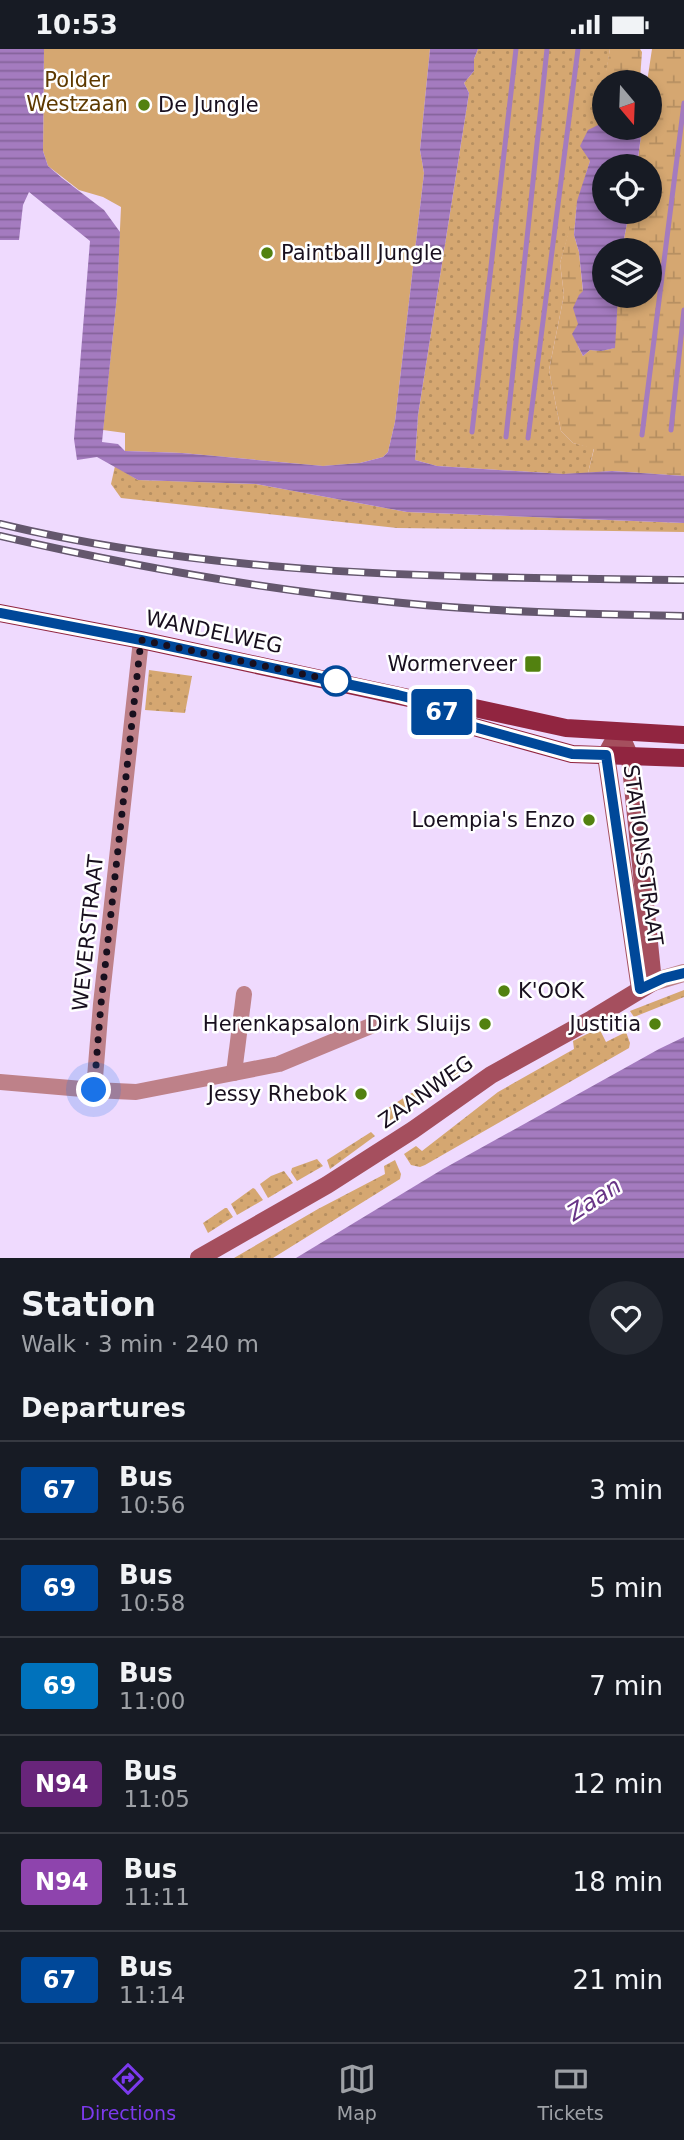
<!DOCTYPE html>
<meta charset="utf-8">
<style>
body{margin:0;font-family:"DejaVu Sans",sans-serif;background:#242831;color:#f1f3f6;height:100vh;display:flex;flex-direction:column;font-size:26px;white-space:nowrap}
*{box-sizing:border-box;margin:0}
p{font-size:23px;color:#9ea1a6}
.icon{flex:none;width:38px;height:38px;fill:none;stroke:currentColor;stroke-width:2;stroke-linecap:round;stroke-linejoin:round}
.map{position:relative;height:1209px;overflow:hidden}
.sheet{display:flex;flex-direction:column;background:#171b24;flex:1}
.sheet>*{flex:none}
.badge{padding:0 14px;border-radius:5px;font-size:24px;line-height:46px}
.needle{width:46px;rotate:161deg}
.fabs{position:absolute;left:592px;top:21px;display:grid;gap:14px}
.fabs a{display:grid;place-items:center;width:70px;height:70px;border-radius:50%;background:#171b24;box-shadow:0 4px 10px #0003;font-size:35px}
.you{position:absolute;width:35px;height:35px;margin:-18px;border:5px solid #fff;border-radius:50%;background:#1a73e8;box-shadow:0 0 0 10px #1a73e833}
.map>.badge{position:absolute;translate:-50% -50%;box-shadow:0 0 0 4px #fff}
h2{padding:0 21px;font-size:26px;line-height:63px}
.round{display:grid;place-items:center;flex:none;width:74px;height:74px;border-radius:37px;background:#242831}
.overview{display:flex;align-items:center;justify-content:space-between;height:119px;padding:0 21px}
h1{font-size:33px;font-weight:700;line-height:52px}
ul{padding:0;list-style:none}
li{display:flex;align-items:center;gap:21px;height:98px;padding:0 21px;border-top:2px solid #363941}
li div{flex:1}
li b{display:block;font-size:26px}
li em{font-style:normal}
li .badge{min-width:77px;font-weight:700;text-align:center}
.status{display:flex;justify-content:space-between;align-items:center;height:49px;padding:0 35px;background:#171b24;direction:ltr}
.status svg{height:19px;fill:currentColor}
.tabs{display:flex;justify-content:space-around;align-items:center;height:98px;border-top:2px solid #363941;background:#171b24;font-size:19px;color:#9ea1a6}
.tabs a{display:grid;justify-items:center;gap:4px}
.tabs .current{color:#7c3aed}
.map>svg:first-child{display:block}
.green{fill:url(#green-dots)}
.wetland{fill:url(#wetland-marsh)}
.pitch{fill:#d5a771}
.water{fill:url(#water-rules)}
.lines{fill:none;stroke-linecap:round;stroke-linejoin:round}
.stream{stroke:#a47bbf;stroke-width:5}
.minor{stroke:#be8189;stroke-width:16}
.tertiary{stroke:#be8189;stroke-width:18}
.secondary{stroke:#a54f5e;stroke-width:18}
.primary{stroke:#912540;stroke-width:18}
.rail-casing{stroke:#64576d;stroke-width:8}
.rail{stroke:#fff;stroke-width:5;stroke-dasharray:16;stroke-linecap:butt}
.line-casing{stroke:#fff;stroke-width:16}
.line{stroke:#004899;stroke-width:10}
.walk{stroke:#180f1e;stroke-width:7;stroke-dasharray:0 12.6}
.poi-dot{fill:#528110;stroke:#fff;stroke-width:2.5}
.stop-dot{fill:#fff;stroke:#004899;stroke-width:3.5}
.labels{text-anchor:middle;stroke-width:5;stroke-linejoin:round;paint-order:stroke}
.park-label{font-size:21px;fill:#5d3900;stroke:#fff}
.poi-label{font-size:21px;fill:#180f1e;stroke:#fff;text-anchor:end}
.street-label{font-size:21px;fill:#180f1e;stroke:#fff}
.water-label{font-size:23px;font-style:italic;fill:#683486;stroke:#fff}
</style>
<div class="status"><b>10:53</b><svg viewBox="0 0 49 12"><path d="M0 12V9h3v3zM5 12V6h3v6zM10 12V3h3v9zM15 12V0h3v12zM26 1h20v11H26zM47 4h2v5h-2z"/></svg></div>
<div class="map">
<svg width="684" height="1209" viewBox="0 0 684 1209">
<defs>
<pattern id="green-dots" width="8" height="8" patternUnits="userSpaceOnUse" patternTransform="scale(1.75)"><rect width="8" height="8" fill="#d5a771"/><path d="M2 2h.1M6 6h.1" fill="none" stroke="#b68f61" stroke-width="1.8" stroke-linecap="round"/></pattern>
<pattern id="wetland-marsh" width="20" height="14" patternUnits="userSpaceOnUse" patternTransform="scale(1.75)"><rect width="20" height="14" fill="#d5a771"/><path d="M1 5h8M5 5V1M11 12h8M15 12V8" fill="none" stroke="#b68f61"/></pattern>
<pattern id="water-rules" width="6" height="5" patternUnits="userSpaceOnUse" patternTransform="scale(1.75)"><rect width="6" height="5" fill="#a47bbf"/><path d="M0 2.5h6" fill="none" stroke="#85639b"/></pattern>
</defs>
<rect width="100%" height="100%" fill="#efdafe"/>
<g class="green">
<polygon points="478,0 610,0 598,76 590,112 560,214 564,246 549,321 561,382 573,394 594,399 588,424 563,425 437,417 415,411 418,366 469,44 464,34 474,22 474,10"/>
<polygon points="115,417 138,431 256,435 407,463 684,474 684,483 397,479 121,449 111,435"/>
<polygon points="149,621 192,627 185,664 145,661"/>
<polygon points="684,941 684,948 634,968 630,962"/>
<polygon points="599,979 606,993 626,983 630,994 629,999 425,1116 420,1118 411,1116 404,1105 416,1097 422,1102 498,1043 574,1000 573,992"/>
<polygon points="466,1017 469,1018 396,1066 398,1072 389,1078 382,1067 382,1063 408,1046"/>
<polygon points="371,1083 375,1087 330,1120 327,1111"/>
<polygon points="317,1110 323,1117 297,1132 291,1123 292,1119"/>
<polygon points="395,1111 401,1125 400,1130 273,1209 234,1209 318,1160 385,1125 384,1117"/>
<polygon points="284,1122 293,1134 268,1149 260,1135 271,1127"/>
<polygon points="253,1139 255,1140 263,1151 237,1166 231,1155"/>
<polygon points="225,1159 227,1159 233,1168 208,1184 203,1174"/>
</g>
<g class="wetland">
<polygon points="610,0 640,0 642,3 640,30 638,33 604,33"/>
<polygon points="652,0 684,0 684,427 612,422 588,424 594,400 573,394 561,382 549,321 564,246 560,214 577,152 574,186 579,203 583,243 578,275 578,297 583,307 590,301 601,302 614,299 618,247 649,247 649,201 622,201 629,163 649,163 649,117 637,117 642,79 649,79 649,33 647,33"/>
</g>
<polygon class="pitch" points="44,0 430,0 420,101 424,124 395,373 388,403 383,408 360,414 323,417 182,404 125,402 125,384 103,381 117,246 121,158 103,148 79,141 48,117 43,102"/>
<g class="water">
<polygon points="0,0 44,0 43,102 48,117 62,129 104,161 120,183 117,246 102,393 118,395 125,402 182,404 323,417 360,414 383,408 388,403 395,373 424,124 420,101 430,0 478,0 474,10 474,22 464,34 469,44 418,366 415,411 437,417 563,425 612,422 684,427 684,474 407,463 256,435 138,431 97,408 77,411 74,390 90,192 29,143 23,156 19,191 0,191"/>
<polygon points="604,62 604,79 642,79 637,117 604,117 604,163 629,163 622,201 604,201 604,247 618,247 615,299 601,302 590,301 583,307 572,285 578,275 573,259 579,246 583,242 579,203 574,186 577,152 590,112 580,97 588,81 598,76 600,66"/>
<polygon points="684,988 684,1209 296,1209 443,1120 659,1000"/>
</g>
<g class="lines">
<g class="stream">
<polyline points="671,381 684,261"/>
<polyline points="472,383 516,0"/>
<polyline points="642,386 684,54"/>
<polyline points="506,388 547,0"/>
<polyline points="528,389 578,0"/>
</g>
<g class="minor">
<polyline points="141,591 101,955 94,1041 136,1043 279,1015 373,976"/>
<polyline points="234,1024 244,945"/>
<polyline points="0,1033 94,1041"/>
</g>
<polyline class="tertiary" points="653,933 684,924"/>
<g class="secondary">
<polyline points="612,695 606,706 640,940"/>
<polyline points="199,1209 327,1136 413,1081 491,1026 592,970 653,933 630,708 619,683"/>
</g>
<g class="primary">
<polyline points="0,564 141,591 418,651 447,653 566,679 684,686"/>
<polyline points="428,656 467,676 572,705 684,709"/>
</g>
<g class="rail-casing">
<g id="rail">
<path d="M0,475C224,529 455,528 684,531"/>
<path d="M0,487C130,517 260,540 392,553C489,563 587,565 684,567"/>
</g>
</g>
<use href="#rail" class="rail"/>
</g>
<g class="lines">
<g class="line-casing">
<polyline id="line" points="0,564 141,591 398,646 418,651 467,676 572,705 606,706 640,940 664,929 684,924"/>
</g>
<use href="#line" class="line"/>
<polyline class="walk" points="94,1041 101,955 141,591 336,632"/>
</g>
<g class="poi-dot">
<circle cx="144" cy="56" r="7"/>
<circle cx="267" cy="204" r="7"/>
<rect x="524" y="606" width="18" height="18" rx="3.5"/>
<circle cx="589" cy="771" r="7"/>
<circle cx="504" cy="942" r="7"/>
<circle cx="485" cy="975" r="7"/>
<circle cx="655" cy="975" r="7"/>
<circle cx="361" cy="1045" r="7"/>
</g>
<circle class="stop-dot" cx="336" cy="632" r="14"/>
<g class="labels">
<g class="park-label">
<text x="77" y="38">Polder<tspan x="77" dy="24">Westzaan</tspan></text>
</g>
<g class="poi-label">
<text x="158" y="63" text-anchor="start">De Jungle</text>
<text x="281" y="211" text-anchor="start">Paintball Jungle</text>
<text x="517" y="622">Wormerveer</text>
<text x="575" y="778">Loempia's Enzo</text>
<text x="518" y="949" text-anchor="start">K'OOK</text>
<text x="471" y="982">Herenkapsalon Dirk Sluijs</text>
<text x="641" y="982">Justitia</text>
<text x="347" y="1052">Jessy Rhebok</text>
</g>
<g class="street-label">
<text transform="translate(214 583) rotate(12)" y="7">WANDELWEG</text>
<text transform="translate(643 806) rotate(82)" y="7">STATIONSSTRAAT</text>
<text transform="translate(88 884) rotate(-84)" y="7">WEVERSTRAAT</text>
<text transform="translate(426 1043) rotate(-35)" y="7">ZAANWEG</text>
</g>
<g class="water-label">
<text transform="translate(594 1150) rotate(-33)" y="8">Zaan</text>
</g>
</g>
</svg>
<div class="fabs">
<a><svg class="needle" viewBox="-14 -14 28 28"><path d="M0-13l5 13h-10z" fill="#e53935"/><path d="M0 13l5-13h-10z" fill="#9ea1a6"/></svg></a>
<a><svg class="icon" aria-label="locate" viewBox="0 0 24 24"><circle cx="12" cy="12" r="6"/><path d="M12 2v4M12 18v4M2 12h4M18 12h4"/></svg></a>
<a><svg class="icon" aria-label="layers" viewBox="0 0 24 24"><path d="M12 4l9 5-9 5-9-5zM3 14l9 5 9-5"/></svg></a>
</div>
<div class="you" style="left:94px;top:1041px"></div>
<b class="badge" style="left:442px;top:663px;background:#004899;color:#fff">67</b>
</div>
<section class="sheet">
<div class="overview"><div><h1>Station</h1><p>Walk · 3 min · 240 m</p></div><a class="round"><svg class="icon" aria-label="heart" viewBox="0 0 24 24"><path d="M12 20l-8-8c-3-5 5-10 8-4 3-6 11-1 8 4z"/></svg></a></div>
<h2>Departures</h2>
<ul>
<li><span class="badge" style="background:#004899;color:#fff">67</span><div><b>Bus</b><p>10:56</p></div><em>3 min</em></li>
<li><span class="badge" style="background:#004899;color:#fff">69</span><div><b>Bus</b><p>10:58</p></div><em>5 min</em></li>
<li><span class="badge" style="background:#0072bc;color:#fff">69</span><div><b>Bus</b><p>11:00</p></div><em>7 min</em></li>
<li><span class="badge" style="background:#68257a;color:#fff">N94</span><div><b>Bus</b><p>11:05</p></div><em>12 min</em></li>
<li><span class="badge" style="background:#8e44ad;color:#fff">N94</span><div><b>Bus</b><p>11:11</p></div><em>18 min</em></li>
<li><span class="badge" style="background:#004899;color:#fff">67</span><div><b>Bus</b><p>11:14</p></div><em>21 min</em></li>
</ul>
</section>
<nav class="tabs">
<a class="current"><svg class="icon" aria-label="directions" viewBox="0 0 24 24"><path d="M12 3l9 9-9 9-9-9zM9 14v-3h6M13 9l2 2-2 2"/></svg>Directions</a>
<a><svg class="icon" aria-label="map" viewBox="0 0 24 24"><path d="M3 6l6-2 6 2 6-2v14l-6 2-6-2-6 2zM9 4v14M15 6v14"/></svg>Map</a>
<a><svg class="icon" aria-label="tickets" viewBox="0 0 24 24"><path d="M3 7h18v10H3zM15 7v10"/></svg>Tickets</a>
</nav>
